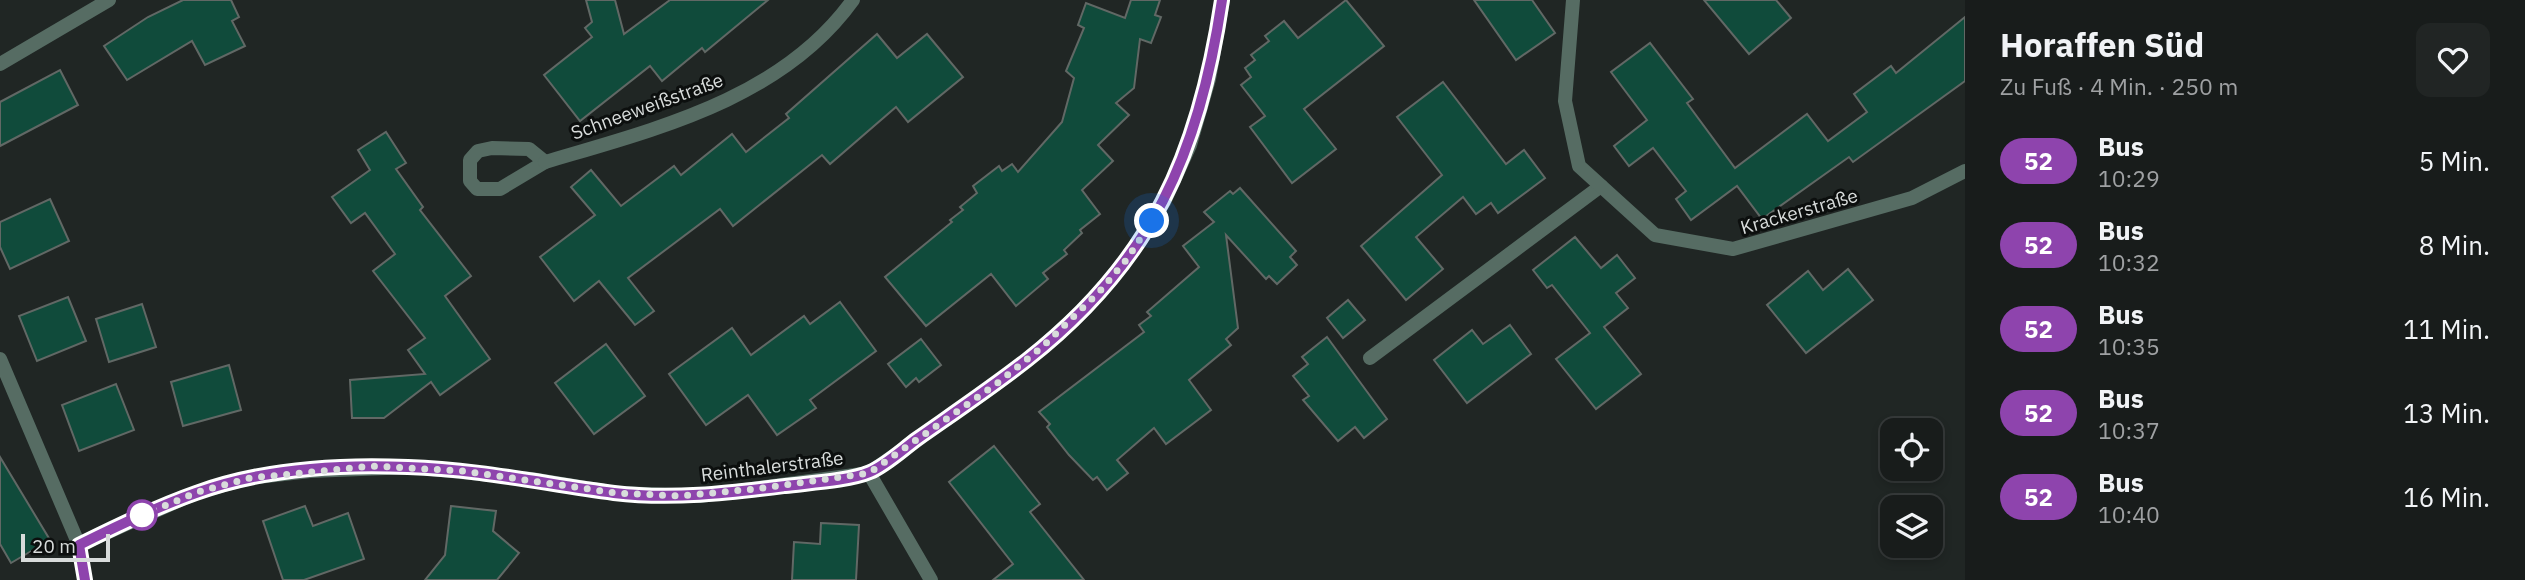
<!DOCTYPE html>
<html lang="de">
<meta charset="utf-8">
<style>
body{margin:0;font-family:"IBM Plex Sans",sans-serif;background:#212524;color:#f1f3f6;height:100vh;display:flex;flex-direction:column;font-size:26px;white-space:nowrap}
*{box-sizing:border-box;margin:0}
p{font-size:23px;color:#9fa1a3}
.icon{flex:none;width:38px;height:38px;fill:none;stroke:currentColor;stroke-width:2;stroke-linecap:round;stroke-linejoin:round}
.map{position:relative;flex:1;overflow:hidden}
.panel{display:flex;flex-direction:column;background:#181c1b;width:560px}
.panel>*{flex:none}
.badge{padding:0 14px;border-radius:23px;font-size:24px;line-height:46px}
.controls{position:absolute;left:1880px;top:418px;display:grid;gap:14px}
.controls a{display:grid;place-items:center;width:63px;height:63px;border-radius:14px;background:#181c1b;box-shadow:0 4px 10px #0003,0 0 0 2px #363a3a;font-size:35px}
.scale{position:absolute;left:21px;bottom:18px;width:89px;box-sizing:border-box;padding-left:7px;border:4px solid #d8dcdb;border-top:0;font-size:19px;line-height:24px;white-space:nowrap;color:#d8dcdb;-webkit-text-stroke:5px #0c0f0e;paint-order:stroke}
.you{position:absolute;width:35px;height:35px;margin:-18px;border:5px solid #fff;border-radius:50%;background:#1a73e8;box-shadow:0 0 0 10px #1a73e833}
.map>.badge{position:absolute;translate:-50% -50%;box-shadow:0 0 0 4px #fff}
.round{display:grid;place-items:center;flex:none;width:74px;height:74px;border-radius:14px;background:#212524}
.overview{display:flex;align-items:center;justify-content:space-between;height:119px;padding:0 35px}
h1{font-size:33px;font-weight:800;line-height:52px}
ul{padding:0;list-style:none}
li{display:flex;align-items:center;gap:21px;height:84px;padding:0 35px}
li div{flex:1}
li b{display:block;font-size:26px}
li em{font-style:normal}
li .badge{min-width:77px;font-weight:700;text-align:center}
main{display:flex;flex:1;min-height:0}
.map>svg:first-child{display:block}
.building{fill:#104b3b;stroke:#616865;stroke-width:2}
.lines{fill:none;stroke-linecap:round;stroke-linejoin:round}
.lane{stroke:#566c63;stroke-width:14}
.street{stroke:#566c63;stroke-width:14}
.line-casing{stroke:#fff;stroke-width:16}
.line{stroke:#8e44ad;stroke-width:10}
.walk{stroke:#d8dcdb;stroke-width:7;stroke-dasharray:0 12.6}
.stop-dot{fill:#fff;stroke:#8e44ad;stroke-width:3.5}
.labels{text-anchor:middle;stroke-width:6;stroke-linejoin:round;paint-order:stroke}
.street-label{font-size:19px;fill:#d8dcdb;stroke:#0c0f0e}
</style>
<main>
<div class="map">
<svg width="1965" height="580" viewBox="0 0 1965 580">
<rect width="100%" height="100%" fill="#202624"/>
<g class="building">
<polygon points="183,0 231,0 239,17 232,21 245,46 205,65 192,41 127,80 104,46 148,17"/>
<polygon points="586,0 615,0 624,34 670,0 768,0 705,52 702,48 662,81 650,66 580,121 544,75 592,37 585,28 592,22"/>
<polygon points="1131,0 1160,0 1155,15 1161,17 1151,43 1140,39 1134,88 1116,103 1129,115 1098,145 1113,161 1082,190 1100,214 1080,230 1082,233 1064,250 1067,254 1043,273 1048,279 1016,306 991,274 926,326 885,277 952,222 950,220 963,210 960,207 977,193 973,186 999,166 1002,171 1012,164 1018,172 1062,122 1074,78 1066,71 1084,28 1078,25 1086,3 1125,18"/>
<polygon points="1346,0 1384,46 1304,109 1336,149 1292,183 1250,127 1265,116 1241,85 1251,77 1245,68 1255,60 1251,55 1269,41 1265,36 1284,21 1298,38"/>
<polygon points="1474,0 1532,0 1555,33 1516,60"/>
<polygon points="1704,0 1776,0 1791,18 1749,54"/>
<polygon points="1965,17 1965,81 1853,162 1849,157 1762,219 1737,186 1691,220 1676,199 1686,191 1653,148 1629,166 1614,146 1647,120 1611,72 1650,43 1693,99 1687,103 1735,168 1807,114 1828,141 1867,112 1854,94 1891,66 1896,73"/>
<polygon points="877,34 897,58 927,34 963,77 908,122 896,107 830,164 822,155 733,226 720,209 628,278 654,311 635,325 599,281 574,301 540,257 595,215 571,187 591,170 621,206 674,166 681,175 732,134 746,152 789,118 786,114"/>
<polygon points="60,70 78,105 0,146 0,102"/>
<polygon points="1443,82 1506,164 1524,150 1545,178 1498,213 1491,203 1476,214 1463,197 1416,237 1443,269 1406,300 1361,246 1442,175 1397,117"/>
<polygon points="386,132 406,163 396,169 423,207 420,210 471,276 445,296 490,359 440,395 431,382 384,418 352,418 350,380 425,374 408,350 425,338 373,271 395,254 365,213 351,223 332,197 370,170 358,150"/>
<polygon points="1240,188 1296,251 1290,257 1297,265 1277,284 1269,276 1266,279 1226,235 1238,328 1226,339 1231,345 1189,380 1211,410 1166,444 1154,428 1117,460 1128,473 1107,490 1097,477 1093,480 1069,455 1047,427 1050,424 1039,412 1144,332 1139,325 1151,316 1147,312 1199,267 1183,246 1214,222 1204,212 1230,191 1233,194"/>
<polygon points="50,199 69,241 10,269 0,247 0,222"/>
<polygon points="1575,237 1601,268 1617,255 1635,278 1616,293 1628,308 1604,327 1641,374 1596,409 1556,359 1590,333 1552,285 1547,288 1533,270"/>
<polygon points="1848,269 1873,300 1806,353 1767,305 1808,271 1823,290"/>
<polygon points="68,297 86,341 37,361 19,316"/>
<polygon points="1348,300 1365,320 1343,338 1327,318"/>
<polygon points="840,302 876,351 810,400 816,408 777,435 748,395 706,425 669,374 732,328 751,355 804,316 810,324"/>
<polygon points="142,304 156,347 109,362 96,319"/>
<polygon points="1510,325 1531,354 1467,403 1434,360 1472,330 1483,344"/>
<polygon points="1327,337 1387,419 1364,438 1355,427 1338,441 1303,400 1309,396 1293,376 1308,364 1302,357"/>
<polygon points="921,339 941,365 919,382 916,378 906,387 888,364"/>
<polygon points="606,344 645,396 594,434 555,383"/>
<polygon points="229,365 241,410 183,426 171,382"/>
<polygon points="116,384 134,430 79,451 62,405"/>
<polygon points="994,446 1040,504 1030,512 1084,580 993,580 1013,564 949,482"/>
<polygon points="0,457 50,540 11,563 0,544"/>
<polygon points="305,506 313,526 348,513 364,559 304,580 283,580 263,521"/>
<polygon points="451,506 496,511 493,531 519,553 497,580 425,580 445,555"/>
<polygon points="821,523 859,525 856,580 792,580 794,542 820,544"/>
</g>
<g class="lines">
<polyline class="lane" points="1370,358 1601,186"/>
<g class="street">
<polyline points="1573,0 1565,101 1579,166 1655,235 1733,249 1912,198 1965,171"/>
<polyline points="0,64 109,0"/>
<polygon points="492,148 529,149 545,162 500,189 477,189 470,181 470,160 478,151"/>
<path d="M545,162C656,129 782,99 853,0"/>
<polyline points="0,359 79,545 85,580"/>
<polyline points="869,473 931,580"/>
<polyline points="79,545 198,492 250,478 310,471 412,467 531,479 616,493 700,496 869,473 995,385 1041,348 1086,307 1127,259 1164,202 1190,145 1209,79 1223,0"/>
</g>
</g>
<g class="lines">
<g class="line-casing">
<path id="line" d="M85,580L79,545C117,526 156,507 196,493C262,469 339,464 408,467C478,469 545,484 614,493C672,500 728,493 785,486C808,483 849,481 870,472C886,465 902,450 917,439C954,413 991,388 1027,360C1152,262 1199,154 1222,0"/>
</g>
<use href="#line" class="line"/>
<polyline class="walk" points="142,515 198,492 250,478 372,466 463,471 616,493 680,496 755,489 869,473 995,385 1041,348 1100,291 1127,259 1152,221"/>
</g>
<circle class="stop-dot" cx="142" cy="515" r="14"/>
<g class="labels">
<g class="street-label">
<text transform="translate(647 106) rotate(-20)" y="7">Schneeweißstraße</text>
<text transform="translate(1799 211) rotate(-16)" y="7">Krackerstraße</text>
<text transform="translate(772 466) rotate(-7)" y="7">Reinthalerstraße</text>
</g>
</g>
</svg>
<div class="controls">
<a><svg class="icon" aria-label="locate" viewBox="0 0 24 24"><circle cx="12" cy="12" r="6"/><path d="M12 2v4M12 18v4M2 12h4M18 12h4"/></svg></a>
<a><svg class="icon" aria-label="layers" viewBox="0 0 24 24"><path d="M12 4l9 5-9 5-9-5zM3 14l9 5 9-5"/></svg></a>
</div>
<div class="scale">20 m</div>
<div class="you" style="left:1152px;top:221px"></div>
</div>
<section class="panel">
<div class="overview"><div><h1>Horaffen Süd</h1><p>Zu Fuß · 4 Min. · 250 m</p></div><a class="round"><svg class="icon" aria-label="heart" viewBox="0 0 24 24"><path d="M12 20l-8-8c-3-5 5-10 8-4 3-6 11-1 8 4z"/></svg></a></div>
<ul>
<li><span class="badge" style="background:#8e44ad;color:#fff">52</span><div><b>Bus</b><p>10:29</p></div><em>5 Min.</em></li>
<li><span class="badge" style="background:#8e44ad;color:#fff">52</span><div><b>Bus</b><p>10:32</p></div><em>8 Min.</em></li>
<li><span class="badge" style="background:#8e44ad;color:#fff">52</span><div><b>Bus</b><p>10:35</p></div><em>11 Min.</em></li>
<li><span class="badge" style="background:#8e44ad;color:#fff">52</span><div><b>Bus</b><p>10:37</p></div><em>13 Min.</em></li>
<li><span class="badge" style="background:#8e44ad;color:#fff">52</span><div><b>Bus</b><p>10:40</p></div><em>16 Min.</em></li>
</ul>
</section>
</main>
